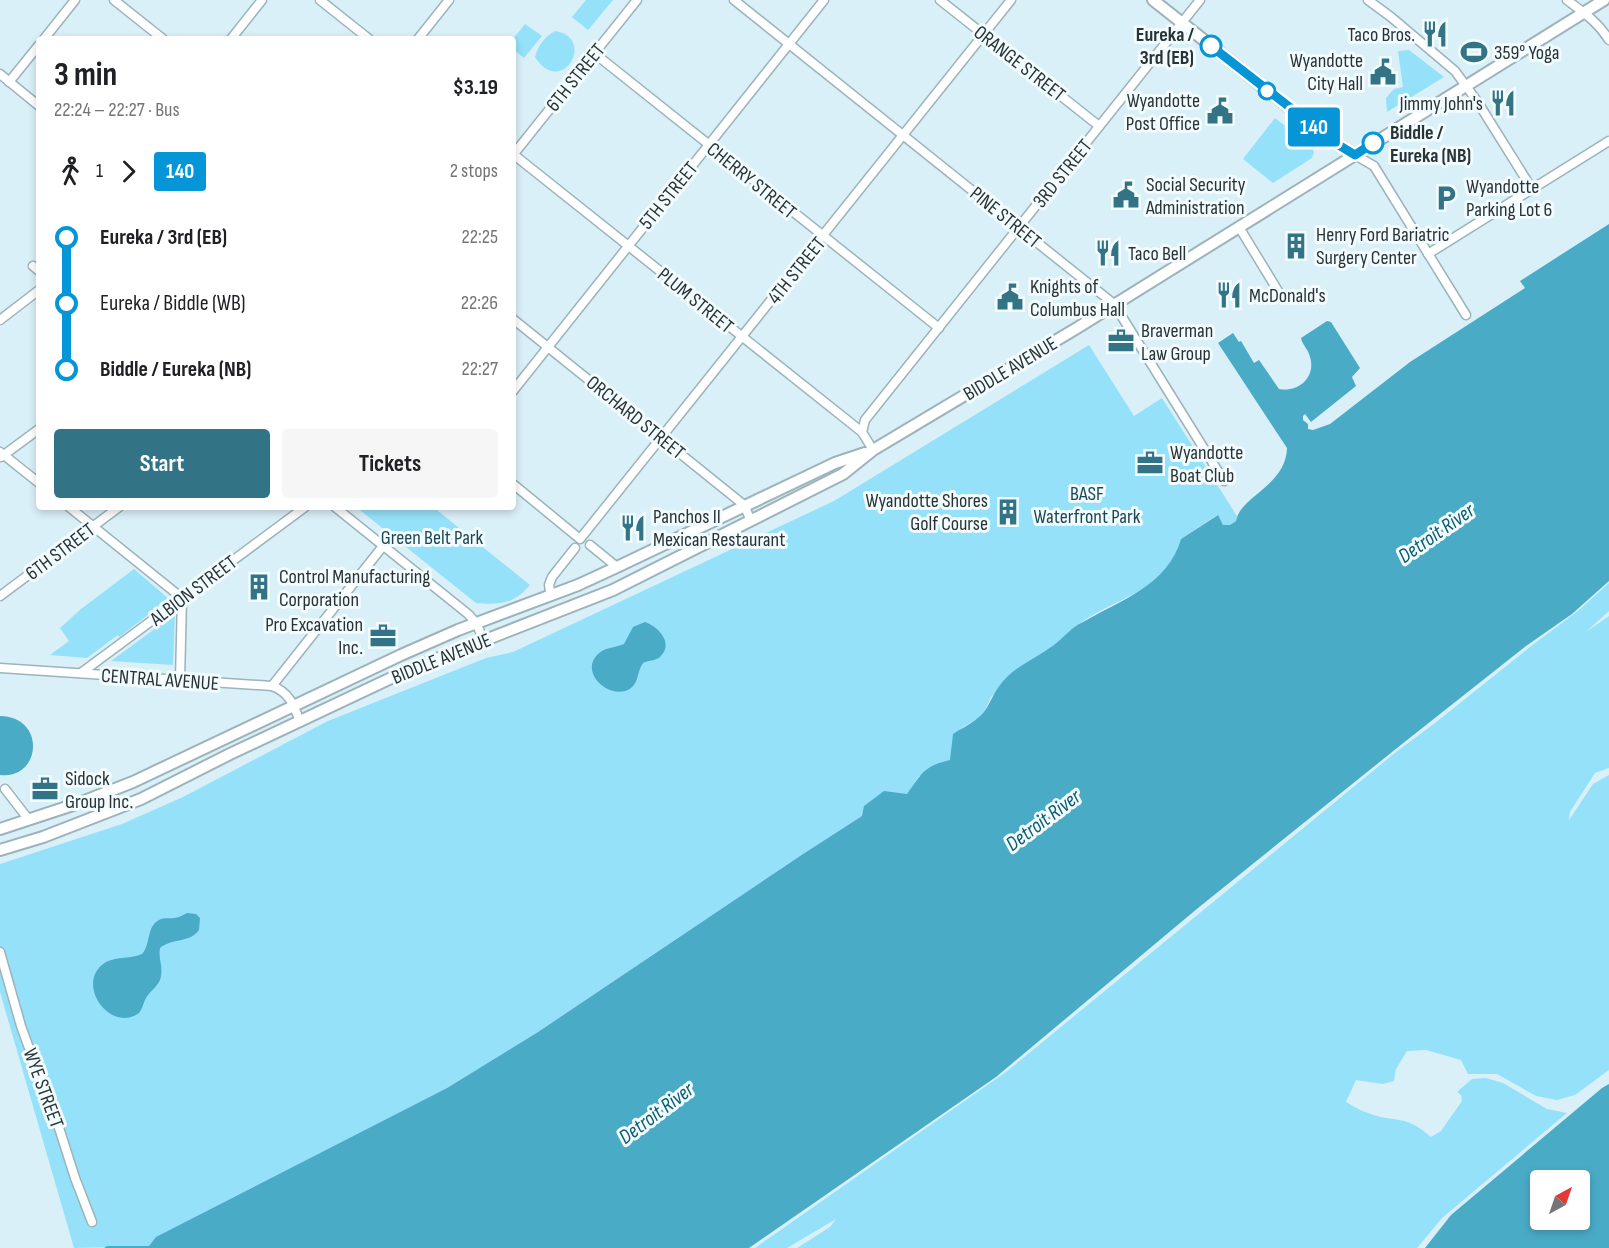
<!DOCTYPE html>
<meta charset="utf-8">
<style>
body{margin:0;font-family:"Sofia Sans Condensed",sans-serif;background:#f6f6f6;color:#202124;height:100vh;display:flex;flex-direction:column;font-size:22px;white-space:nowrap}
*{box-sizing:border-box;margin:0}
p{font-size:20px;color:#757577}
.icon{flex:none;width:33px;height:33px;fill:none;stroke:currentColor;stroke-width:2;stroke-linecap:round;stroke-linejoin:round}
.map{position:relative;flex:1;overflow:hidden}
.drawer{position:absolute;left:36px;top:36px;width:480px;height:474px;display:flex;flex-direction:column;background:#fff;border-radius:6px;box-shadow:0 3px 9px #0003}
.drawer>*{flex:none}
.badge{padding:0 12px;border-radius:4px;font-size:21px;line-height:39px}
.needle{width:39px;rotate:40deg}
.buttons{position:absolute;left:1530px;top:1170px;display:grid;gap:12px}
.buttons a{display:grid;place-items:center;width:60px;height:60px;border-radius:6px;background:#fff;box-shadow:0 3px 9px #0003;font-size:30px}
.map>.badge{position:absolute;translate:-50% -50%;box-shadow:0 0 0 3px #fff}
.legs{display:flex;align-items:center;gap:9px;height:66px;padding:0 18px;font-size:20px}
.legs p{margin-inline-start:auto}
.overview{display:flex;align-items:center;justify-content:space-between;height:102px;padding:0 18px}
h1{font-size:33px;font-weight:700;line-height:45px}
.primary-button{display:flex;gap:12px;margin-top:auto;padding:12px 18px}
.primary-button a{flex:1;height:69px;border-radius:6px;background:#327386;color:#fff;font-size:24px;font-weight:700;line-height:69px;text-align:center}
.primary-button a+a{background:#f6f6f6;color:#202124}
ul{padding:0 18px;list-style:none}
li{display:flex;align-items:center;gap:21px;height:66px;font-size:22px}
li i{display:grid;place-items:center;width:9px;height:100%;margin:0 8px;background:currentColor}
li i::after{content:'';width:15px;height:15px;margin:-8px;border:4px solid;border-radius:50%;background:#fff}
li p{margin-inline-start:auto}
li:first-child i{background:linear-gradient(#0000 50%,currentColor 0)}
li:last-child i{background:linear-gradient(currentColor 50%,#0000 0)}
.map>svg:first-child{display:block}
.green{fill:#95e1f9}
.water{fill:#4aabc7;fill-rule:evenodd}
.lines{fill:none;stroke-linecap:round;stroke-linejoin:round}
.minor-casing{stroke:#9db3ba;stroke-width:11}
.major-casing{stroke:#9db3ba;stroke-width:14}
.minor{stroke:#fff;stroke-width:8}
.major{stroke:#fff;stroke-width:10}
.line-1-casing{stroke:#fff;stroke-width:14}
.line-1{stroke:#0696d7;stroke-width:9}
.stop-1-dot{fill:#fff;stroke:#0696d7;stroke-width:3}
.labels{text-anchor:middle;stroke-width:6;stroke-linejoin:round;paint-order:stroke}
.stop-label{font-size:20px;font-weight:bold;fill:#293235;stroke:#f2fbfe;text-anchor:end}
.poi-label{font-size:20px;fill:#293235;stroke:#f2fbfe;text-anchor:start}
.street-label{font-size:20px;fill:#293235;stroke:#f2fbfe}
.park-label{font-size:20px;fill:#1b4652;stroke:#f2fbfe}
.water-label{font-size:21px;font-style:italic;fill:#0a5c70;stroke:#f2fbfe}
</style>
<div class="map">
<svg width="1609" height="1248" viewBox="0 0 1609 1248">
<rect width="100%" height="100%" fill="#daf0f8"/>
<g class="green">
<polygon points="586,0 613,0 588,30 572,17"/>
<polygon points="525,24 542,36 524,58 513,49 513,39"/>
<path d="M555,31C597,37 562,99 535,57C537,47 545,36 555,31Z"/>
<polygon points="1409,50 1444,77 1387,112 1386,98 1394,89 1403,87 1398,51"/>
<polygon points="1275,118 1312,147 1314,152 1312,158 1273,183 1243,159"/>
<path d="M1089,345L1134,416L1162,398L1237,516L1236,521L1230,525H1223L1217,515L1181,539C1166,592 1118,596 1079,624C1070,630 1063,638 1055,645C1034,662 1012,680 991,697L985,710L977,719L963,727L950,760L919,776L907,794L862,816L803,854L538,1032L447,1088L199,1215L149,1246L74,1248L0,992V864L122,824L183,797L328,721L486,658L513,652L834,501Z"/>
<path d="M356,507H433L530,585C514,604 500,605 476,603Z"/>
<polygon points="134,569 169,599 119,637 118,635 87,658 50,655 69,641 60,628 81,609"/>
<path d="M1609,583V611L1586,632L1609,616V768L1595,773L1570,812L1569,820L1593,784L1609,775V1070L1575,1095L1557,1100L1536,1096L1497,1074H1468L1461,1060L1426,1050L1407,1051L1396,1069L1394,1081L1383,1084L1356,1080L1346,1102C1353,1106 1361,1111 1368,1113C1397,1124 1404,1113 1431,1137L1441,1131L1462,1101L1461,1095L1457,1092L1472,1079L1486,1078L1503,1083L1547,1109L1567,1113L1442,1218L1417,1248H797L830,1227L836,1219L787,1248H755L1006,1072L1396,752L1435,723L1530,647L1579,610Z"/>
<polygon points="175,614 173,665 111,661"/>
</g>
<g class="water">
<path d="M1609,224V581L1572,614L1526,646L1397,748L1198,908L996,1077L749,1248H104L107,1246H149L156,1237L447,1088L538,1032L803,854L862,816L864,806L884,791L907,794C922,773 924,766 950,760L953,734C964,727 979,720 986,709C992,699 996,688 1006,678C1019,665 1039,656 1054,645C1064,637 1072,627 1083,622C1121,600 1168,585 1181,539L1218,515L1223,525H1230L1236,521C1240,496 1286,486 1287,448L1218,343L1233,333L1239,342L1241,341L1254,363L1259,360L1279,389C1299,393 1318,376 1309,354C1307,348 1302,344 1301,338L1327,321L1331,322L1360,368L1352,377L1356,386L1311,422L1305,414L1303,416V420L1308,424V429L1313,430L1330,424L1410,362L1525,288L1520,281Z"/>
<path d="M645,622C657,626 674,642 661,656C657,661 649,660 643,663C637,671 639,682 631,688C612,702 579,674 597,655C604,647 615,648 624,644L633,627Z"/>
<path d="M0,716C47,717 41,780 0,775Z"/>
<path d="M187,913L196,914L200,918L199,930C190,943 172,938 160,948C158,958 163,966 161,976C160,986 149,991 145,1000C143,1005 142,1009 139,1013C110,1034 73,982 106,962C118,956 131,959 142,954C151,944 146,927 159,920C165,917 168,919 174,918C178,918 183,915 187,913Z"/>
<path d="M1609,1084V1248H1425L1451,1215L1602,1088ZM1540,1180H1580V1220H1540Z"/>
</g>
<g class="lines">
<g class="minor-casing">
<g id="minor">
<polyline points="114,0 163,39"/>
<polyline points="320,0 369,39"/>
<polyline points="734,0 1114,304 1224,481"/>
<polyline points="940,0 1099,126"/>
<polyline points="1368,0 1391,17 1455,71 1477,101 1532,189"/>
<path d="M1567,0C1584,13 1598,22 1609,40"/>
<polyline points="44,39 75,0"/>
<polyline points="231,39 262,0"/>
<polyline points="418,39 449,0"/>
<polyline points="594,53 939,328"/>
<polyline points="0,74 39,106"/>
<polyline points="9,82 39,45"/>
<polyline points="513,154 862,432 873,450"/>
<polyline points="513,155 637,0"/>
<polyline points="1355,155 1374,166 1466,315"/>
<polyline points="1239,227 1278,291"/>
<polyline points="1428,254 1609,141"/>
<polyline points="33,266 39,271"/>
<polyline points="513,319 744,505 751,521"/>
<polyline points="0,320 39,290"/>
<polyline points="513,391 824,0"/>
<polyline points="862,432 865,420 1200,0"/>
<polyline points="0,452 39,483"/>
<polyline points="1,457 39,429"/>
<polyline points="513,484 580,539 1011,0"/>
<polyline points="69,507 182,598 180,680"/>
<polyline points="335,507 468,614 477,624 483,640"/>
<polyline points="590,545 617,567"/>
<polyline points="0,596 119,507"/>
<polyline points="551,596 549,585 552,577 575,548"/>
<path d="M0,668L272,686C289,692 294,705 300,722"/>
<polyline points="81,673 305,507"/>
<polyline points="272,686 383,546"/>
<polyline points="5,789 29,820"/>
<polyline points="0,952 21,1026 42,1084 53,1109 75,1178 92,1222"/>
</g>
</g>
<g class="major-casing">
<g id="major">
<polyline points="1153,0 1332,141 1355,155"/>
<polyline points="0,829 82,802 133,782 401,655 458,630 578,585 617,567 835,463 865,453"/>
<polyline points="0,850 43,837 141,799 230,754 406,671 613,590 843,474 873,450 1077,328 1604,0"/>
</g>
</g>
<use href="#minor" class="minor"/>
<use href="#major" class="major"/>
</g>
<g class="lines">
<g class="line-1-casing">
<polyline id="line-1" points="1211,46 1337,144 1355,155 1373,143"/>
</g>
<use href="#line-1" class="line-1"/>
</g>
<defs>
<g id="restaurant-bare" transform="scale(2.07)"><path d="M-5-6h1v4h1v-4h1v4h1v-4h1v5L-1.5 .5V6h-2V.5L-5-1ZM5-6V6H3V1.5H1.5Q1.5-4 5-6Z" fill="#327386" stroke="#f2fbfe" stroke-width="2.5" paint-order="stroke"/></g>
<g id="stadium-bare" transform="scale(2.07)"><path d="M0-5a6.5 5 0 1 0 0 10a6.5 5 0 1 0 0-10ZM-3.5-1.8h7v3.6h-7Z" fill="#327386" stroke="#f2fbfe" stroke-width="2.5" paint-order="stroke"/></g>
<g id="civic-bare" transform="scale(2.07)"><path d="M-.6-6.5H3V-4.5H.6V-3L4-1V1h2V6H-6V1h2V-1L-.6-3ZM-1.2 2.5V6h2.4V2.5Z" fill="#327386" stroke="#f2fbfe" stroke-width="2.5" paint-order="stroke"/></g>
<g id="parking-bare" transform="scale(2.07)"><path d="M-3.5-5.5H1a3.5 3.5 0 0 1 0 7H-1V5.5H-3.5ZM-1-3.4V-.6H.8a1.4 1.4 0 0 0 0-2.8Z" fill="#327386" stroke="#f2fbfe" stroke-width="2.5" paint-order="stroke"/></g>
<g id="building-bare" transform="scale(2.07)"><path d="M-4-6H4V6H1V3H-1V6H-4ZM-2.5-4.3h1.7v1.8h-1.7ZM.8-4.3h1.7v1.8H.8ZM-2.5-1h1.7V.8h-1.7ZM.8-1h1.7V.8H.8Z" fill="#327386" stroke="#f2fbfe" stroke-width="2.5" paint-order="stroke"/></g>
<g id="office-bare" transform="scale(2.07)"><path d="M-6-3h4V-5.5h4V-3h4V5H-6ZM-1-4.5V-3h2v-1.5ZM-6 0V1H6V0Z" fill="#327386" stroke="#f2fbfe" stroke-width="2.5" paint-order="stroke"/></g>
</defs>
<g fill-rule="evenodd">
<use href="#restaurant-bare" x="1435" y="34"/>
<use href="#stadium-bare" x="1474" y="52"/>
<use href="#civic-bare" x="1383" y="72"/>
<use href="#restaurant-bare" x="1503" y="103"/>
<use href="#civic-bare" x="1220" y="111"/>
<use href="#civic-bare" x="1126" y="195"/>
<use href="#parking-bare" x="1446" y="198"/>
<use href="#building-bare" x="1296" y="246"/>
<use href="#restaurant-bare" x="1108" y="253"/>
<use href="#restaurant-bare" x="1229" y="295"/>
<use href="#civic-bare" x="1010" y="297"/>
<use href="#office-bare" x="1121" y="341"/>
<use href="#office-bare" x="1150" y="463"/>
<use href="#building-bare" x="1008" y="512"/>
<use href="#restaurant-bare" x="633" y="528"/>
<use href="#building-bare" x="259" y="587"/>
<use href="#office-bare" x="383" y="636"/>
<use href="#office-bare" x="45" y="789"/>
</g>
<g class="stop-1-dot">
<circle cx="1211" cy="46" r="10"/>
<circle cx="1267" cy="91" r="8"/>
<circle cx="1373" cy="143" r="10"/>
</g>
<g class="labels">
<g class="stop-label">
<text x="1194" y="41">Eureka /<tspan x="1194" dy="23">3rd (EB)</tspan></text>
<text x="1390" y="139" text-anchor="start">Biddle /<tspan x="1390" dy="23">Eureka (NB)</tspan></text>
</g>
<g class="poi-label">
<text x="1415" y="41" text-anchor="end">Taco Bros.</text>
<text x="1494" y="59">359° Yoga</text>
<text x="1363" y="67" text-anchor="end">Wyandotte<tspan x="1363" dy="23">City Hall</tspan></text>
<text x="1200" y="107" text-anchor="end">Wyandotte<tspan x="1200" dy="23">Post Office</tspan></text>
<text x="1483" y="110" text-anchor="end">Jimmy John's</text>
<text x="1146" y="191">Social Security<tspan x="1146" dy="23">Administration</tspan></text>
<text x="1466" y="193">Wyandotte<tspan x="1466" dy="23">Parking Lot 6</tspan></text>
<text x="1316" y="241">Henry Ford Bariatric<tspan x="1316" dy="23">Surgery Center</tspan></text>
<text x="1128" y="260">Taco Bell</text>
<text x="1030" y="293">Knights of<tspan x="1030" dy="23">Columbus Hall</tspan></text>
<text x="1249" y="302">McDonald's</text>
<text x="1141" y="337">Braverman<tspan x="1141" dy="23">Law Group</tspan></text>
<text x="1170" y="459">Wyandotte<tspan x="1170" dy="23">Boat Club</tspan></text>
<text x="988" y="507" text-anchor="end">Wyandotte Shores<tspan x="988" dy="23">Golf Course</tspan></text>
<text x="653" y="523">Panchos II<tspan x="653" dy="23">Mexican Restaurant</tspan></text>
<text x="279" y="583">Control Manufacturing<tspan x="279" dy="23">Corporation</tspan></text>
<text x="363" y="631" text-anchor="end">Pro Excavation<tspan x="363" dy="23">Inc.</tspan></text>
<text x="65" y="785">Sidock<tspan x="65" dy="23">Group Inc.</tspan></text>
</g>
<g class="street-label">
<text transform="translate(1020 63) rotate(38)" y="7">ORANGE STREET</text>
<text transform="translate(575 77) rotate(-51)" y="7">6TH STREET</text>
<text transform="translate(1062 173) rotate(-51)" y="7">3RD STREET</text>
<text transform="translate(752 180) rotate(39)" y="7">CHERRY STREET</text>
<text transform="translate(668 195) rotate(-51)" y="7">5TH STREET</text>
<text transform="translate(1006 217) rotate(39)" y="7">PINE STREET</text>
<text transform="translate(796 270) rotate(-51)" y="7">4TH STREET</text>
<text transform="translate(696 300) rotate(39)" y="7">PLUM STREET</text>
<text transform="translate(1010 368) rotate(-31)" y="7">BIDDLE AVENUE</text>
<text transform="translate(636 417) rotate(39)" y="7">ORCHARD STREET</text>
<text transform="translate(60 551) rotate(-37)" y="7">6TH STREET</text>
<text transform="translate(193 590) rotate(-37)" y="7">ALBION STREET</text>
<text transform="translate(441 658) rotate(-22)" y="7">BIDDLE AVENUE</text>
<text transform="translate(160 679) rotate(4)" y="7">CENTRAL AVENUE</text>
<text transform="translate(44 1088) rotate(70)" y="7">WYE STREET</text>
</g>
<g class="park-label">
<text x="1087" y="500">BASF<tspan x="1087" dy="23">Waterfront Park</tspan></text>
<text x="432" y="544">Green Belt Park</text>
</g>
<g class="water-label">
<text transform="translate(1436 533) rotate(-35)" y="7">Detroit River</text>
<text transform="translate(1043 820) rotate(-37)" y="7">Detroit River</text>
<text transform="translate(656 1113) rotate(-37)" y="7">Detroit River</text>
</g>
</g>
</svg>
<div class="buttons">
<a><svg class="needle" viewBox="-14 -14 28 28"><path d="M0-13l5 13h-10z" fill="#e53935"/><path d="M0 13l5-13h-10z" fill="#757577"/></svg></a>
</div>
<b class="badge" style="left:1314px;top:127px;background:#0696d7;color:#fff">140</b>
<section class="drawer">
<div class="overview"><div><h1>3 min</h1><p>22:24 – 22:27 · Bus</p></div><b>$3.19</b></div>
<div class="legs"><svg class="icon" aria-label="walk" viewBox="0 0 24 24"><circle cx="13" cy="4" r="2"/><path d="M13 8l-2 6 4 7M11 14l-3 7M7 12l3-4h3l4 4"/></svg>1<svg class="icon" aria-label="forward" viewBox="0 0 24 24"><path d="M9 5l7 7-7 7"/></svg><b class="badge" style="background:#0696d7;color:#fff">140</b><p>2 stops</p></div>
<ul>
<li><i style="color:#0696d7"></i><b>Eureka / 3rd (EB)</b><p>22:25</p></li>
<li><i style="color:#0696d7"></i><span>Eureka / Biddle (WB)</span><p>22:26</p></li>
<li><i style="color:#0696d7"></i><b>Biddle / Eureka (NB)</b><p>22:27</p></li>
</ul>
<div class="primary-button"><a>Start</a><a>Tickets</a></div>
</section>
</div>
